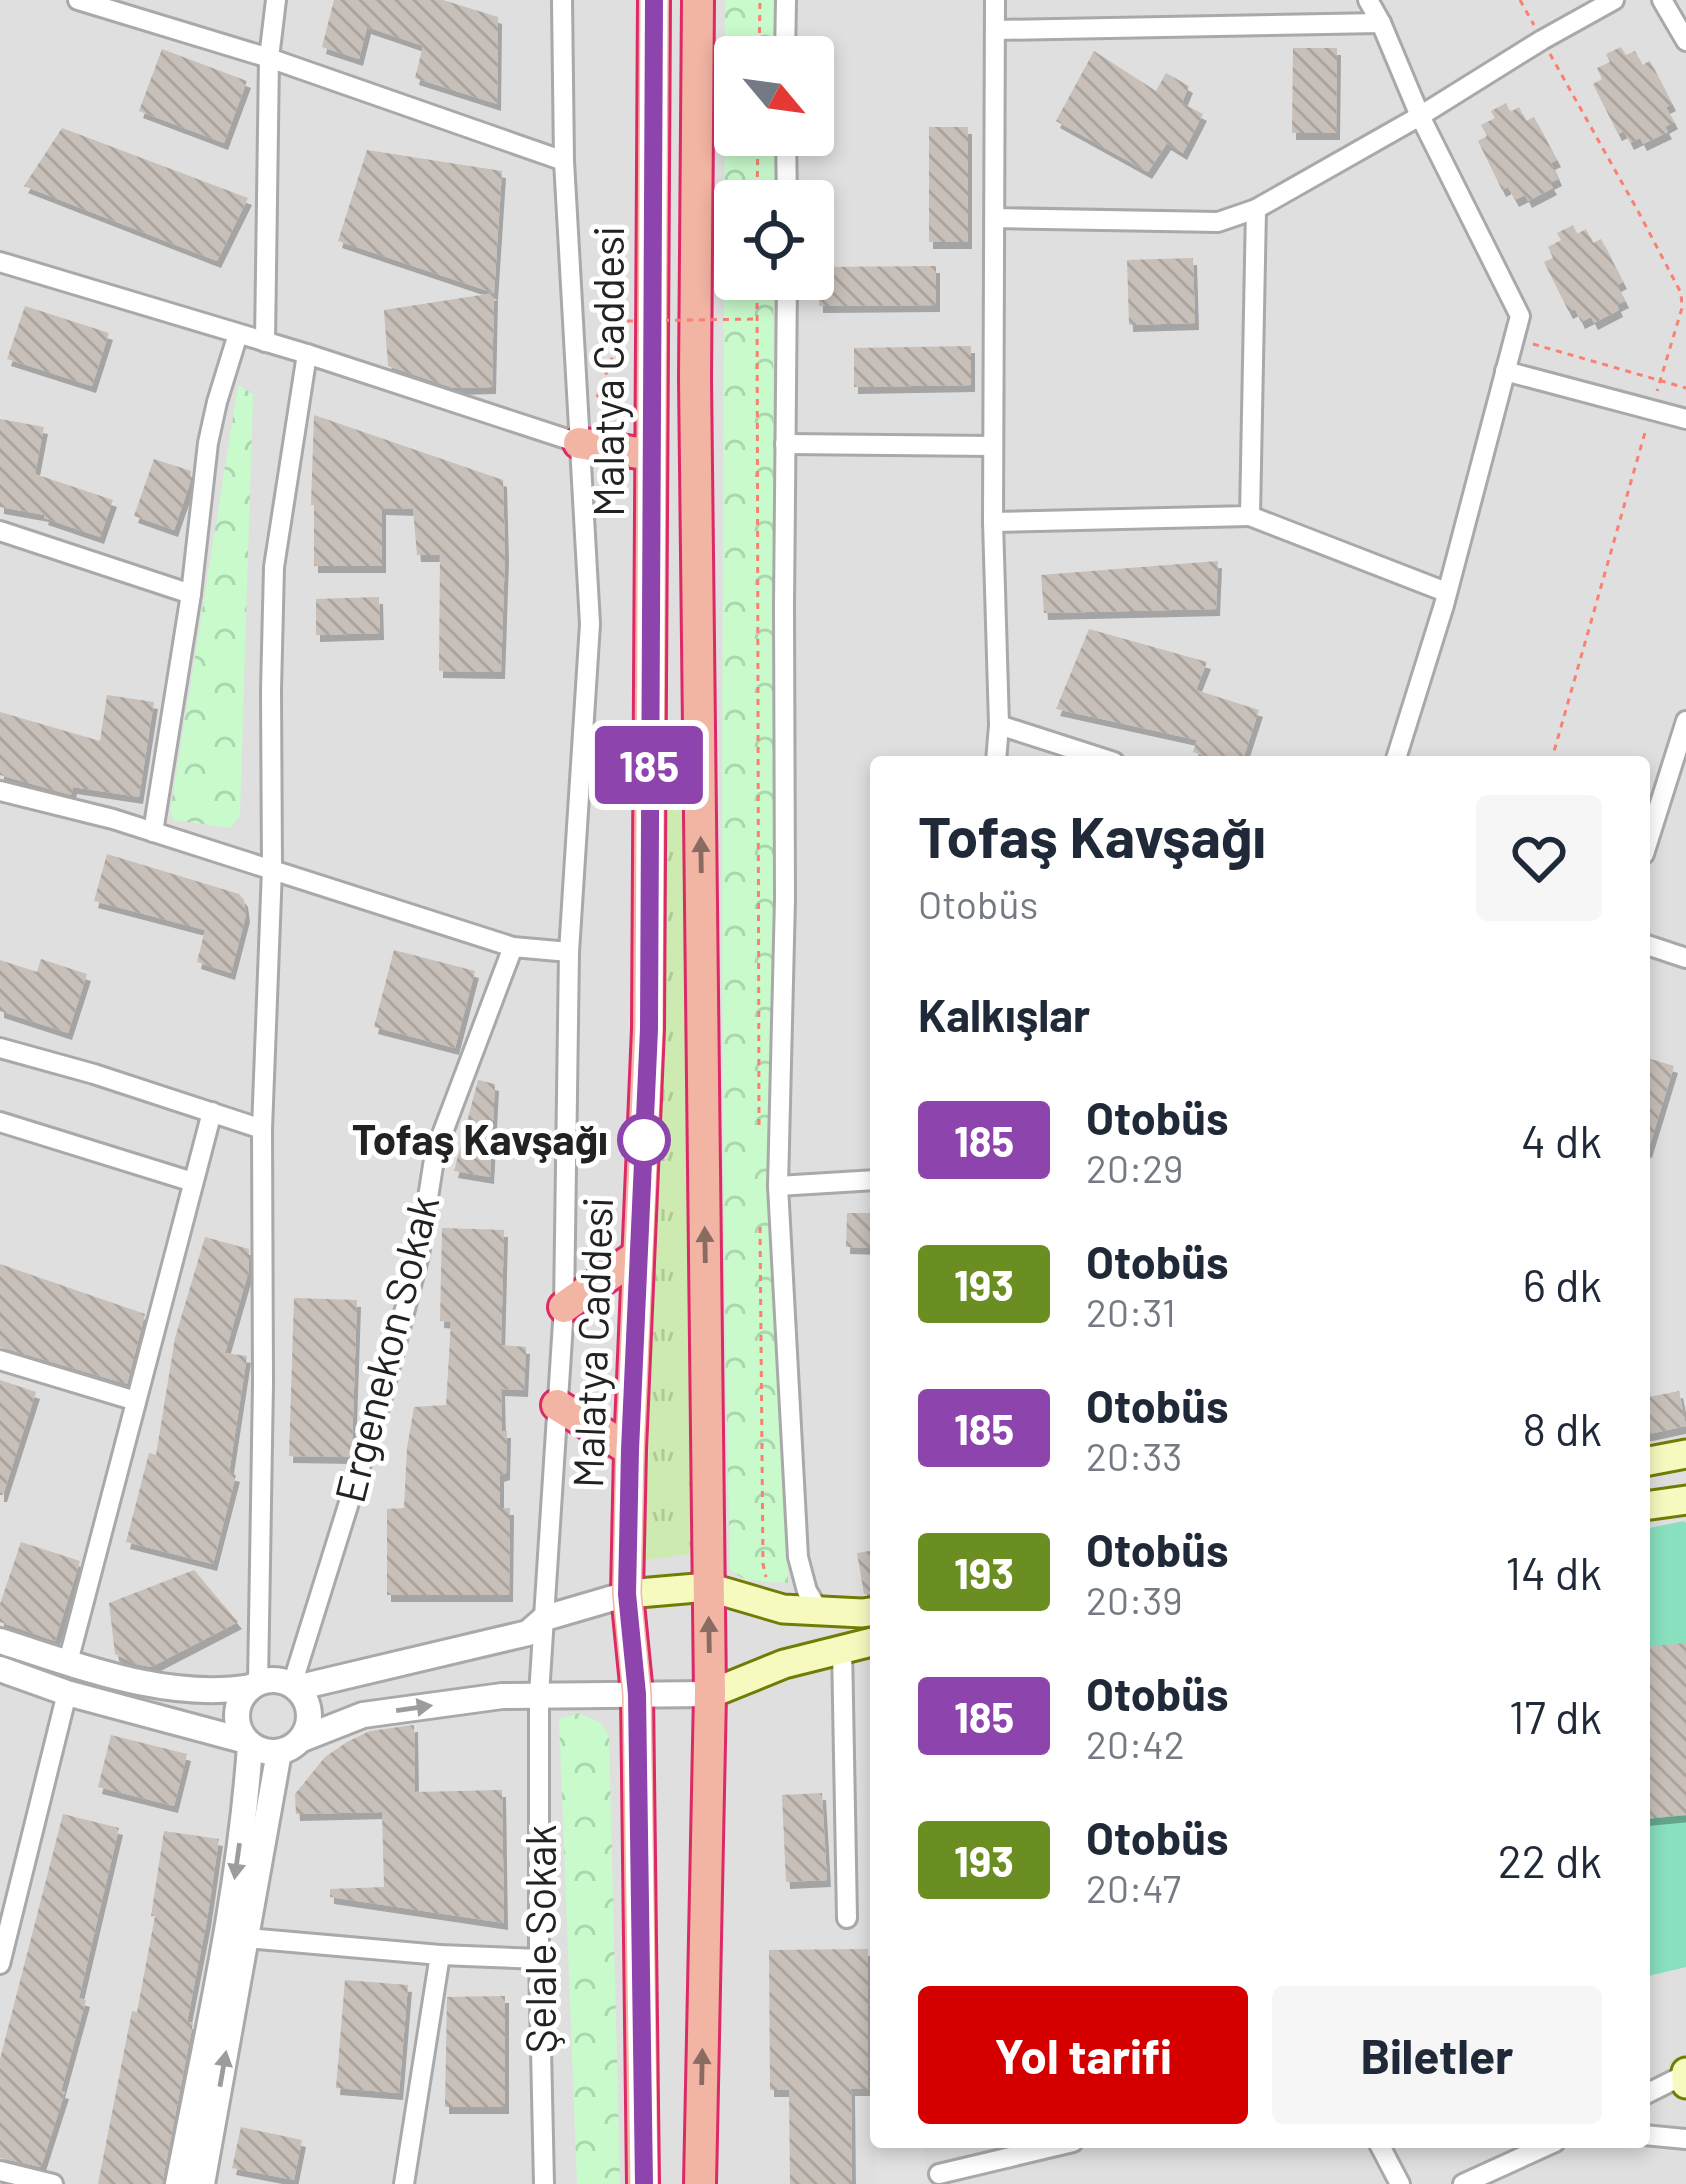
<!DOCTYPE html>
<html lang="tr">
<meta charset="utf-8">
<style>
body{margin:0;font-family:Barlow,sans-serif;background:#f6f6f7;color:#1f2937;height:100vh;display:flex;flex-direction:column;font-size:45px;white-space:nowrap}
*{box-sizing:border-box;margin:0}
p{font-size:39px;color:#747a83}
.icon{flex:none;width:66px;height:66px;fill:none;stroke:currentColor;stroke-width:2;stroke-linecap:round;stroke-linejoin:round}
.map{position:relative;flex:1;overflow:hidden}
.side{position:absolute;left:870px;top:756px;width:780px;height:1392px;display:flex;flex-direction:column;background:#fff;border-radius:12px;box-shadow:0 6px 18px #0003}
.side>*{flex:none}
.badge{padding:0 24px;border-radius:9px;font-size:42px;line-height:78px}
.needle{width:78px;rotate:119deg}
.controls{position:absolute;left:714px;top:36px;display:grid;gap:24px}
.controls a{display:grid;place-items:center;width:120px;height:120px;border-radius:12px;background:#fff;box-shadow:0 6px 18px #0003;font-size:60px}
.map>.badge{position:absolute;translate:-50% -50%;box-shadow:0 0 0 6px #fff}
h2{padding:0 48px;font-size:45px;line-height:108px}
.round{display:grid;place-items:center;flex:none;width:126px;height:126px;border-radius:12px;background:#f6f6f7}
.headline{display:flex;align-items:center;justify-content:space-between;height:204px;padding:0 48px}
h1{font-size:57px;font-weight:700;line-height:90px}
.primary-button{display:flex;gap:24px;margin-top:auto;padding:24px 48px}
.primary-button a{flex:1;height:138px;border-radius:12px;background:#d40000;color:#fff;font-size:48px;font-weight:700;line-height:138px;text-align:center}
.primary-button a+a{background:#f6f6f7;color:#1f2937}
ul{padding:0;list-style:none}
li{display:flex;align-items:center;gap:36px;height:144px;padding:0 48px}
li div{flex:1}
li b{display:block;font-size:45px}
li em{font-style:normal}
li .badge{min-width:132px;font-weight:700;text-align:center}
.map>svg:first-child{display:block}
.residential{fill:#e0dfdf;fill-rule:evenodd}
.grass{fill:url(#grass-tufts)}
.park{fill:url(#park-crowns)}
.pitch{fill:#88e0be}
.parking{fill:#e2e2e2}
.building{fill:url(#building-back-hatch);filter:url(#shadow)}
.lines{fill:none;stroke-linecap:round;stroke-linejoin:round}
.minor-casing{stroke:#a9a9a9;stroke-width:24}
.tertiary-casing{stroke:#a9a9a9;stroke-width:30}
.secondary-casing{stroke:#707d05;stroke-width:33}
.trunk-casing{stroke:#dc2a67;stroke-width:36}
.path{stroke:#fa8072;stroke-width:3;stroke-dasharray:6 6;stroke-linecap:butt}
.minor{stroke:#fff;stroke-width:18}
.tertiary{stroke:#fff;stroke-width:24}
.secondary{stroke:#f7fabf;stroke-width:27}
.trunk{stroke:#f2b4a3;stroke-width:30}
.path-bridge{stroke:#fa8072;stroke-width:3;stroke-dasharray:6 6;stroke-linecap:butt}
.oneway{fill:#8a6b62}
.oneway2{fill:#9c9c9c}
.line-casing{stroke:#fff;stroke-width:27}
.line{stroke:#8e44ad;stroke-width:18}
.stop-dot{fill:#fff;stroke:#8e44ad;stroke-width:6}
.labels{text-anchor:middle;stroke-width:10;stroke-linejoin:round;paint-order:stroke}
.street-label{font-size:42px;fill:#222;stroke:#fff}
.stop-label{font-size:42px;font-weight:bold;fill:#222;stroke:#fff;text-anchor:end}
</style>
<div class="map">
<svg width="1686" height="2184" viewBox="0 0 1686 2184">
<defs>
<pattern id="grass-tufts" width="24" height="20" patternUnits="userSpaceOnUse" patternTransform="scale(3)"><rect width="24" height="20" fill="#cdebb0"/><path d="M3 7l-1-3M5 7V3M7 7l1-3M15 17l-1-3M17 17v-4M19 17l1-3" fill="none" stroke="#b0c997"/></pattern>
<pattern id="park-crowns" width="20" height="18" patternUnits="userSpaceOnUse" patternTransform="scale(3)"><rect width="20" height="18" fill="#c8facc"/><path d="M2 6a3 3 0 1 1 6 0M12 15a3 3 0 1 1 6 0" fill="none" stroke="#acd6af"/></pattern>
<pattern id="building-back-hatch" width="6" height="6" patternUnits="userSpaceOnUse" patternTransform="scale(3)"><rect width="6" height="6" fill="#c7bfb8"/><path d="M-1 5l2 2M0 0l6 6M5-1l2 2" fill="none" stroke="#aba49e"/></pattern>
<filter id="shadow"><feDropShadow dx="4" dy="7" stdDeviation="0" flood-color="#0004"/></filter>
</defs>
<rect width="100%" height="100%" fill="#f2efe9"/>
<path class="residential" d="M0,0H1686V2184H0ZM735,57H813V135H735ZM735,201H813V279H735ZM876,762H1644V2142H876Z"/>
<polygon class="grass" points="665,738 683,740 692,1554 645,1560 666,888"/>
<g class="park">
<path d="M725,0H776V57H735V135H775L774,201H735V279H773L775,991L788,1583L746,1580L730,1570C717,1047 724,523 725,0Z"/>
<polygon points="238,385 253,394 240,816 230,828 174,820 170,813"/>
<polygon points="579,1713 601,1723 609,1735 620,2184 577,2184 559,1719"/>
</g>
<polygon class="pitch" points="1684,1521 1686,1523 1686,1967 1644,1977 1644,1529"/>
<polygon class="parking" points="873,2090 876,2090 876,2142 923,2142 928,2184 877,2184"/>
<g class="building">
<polygon points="334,0 443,0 498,17 497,104 415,78 423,46 367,27 359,59 322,47"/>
<polygon points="1621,47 1626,55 1635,51 1642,65 1650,61 1672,104 1666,107 1674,122 1665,127 1668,132 1643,144 1640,138 1630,143 1624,131 1618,134 1593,84 1602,79 1597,68 1610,62 1606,54"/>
<polygon points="1293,48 1337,48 1336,133 1292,133"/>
<polygon points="162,49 247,81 224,143 139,111"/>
<polygon points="1094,51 1156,91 1166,73 1189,86 1182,103 1203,114 1183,153 1167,143 1148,172 1056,121"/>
<polygon points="1506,103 1510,112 1519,107 1526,121 1534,117 1557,160 1551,163 1558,179 1550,183 1553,188 1528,201 1525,195 1515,200 1508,187 1502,190 1478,141 1487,136 1481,125 1495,118 1491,111"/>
<rect x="929" y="127" width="39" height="115"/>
<polygon points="62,128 248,198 217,261 24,186"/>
<polygon points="367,150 502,171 494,293 338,241"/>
<polygon points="1573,225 1577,234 1586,229 1593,243 1601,239 1623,282 1617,285 1625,301 1617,305 1619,310 1594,323 1591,317 1581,322 1575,309 1569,312 1544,262 1553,258 1548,247 1561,240 1557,233"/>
<polygon points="1193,258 1195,323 1129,325 1127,260"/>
<polygon points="936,266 936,305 819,306 818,267"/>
<polygon points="494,293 492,387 453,388 388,366 384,310"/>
<polygon points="25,306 109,333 92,386 7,359"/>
<polygon points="971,346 971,385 854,387 854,348"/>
<polygon points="314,415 503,480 505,554 501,672 439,671 440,555 417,555 413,509 382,508 382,566 314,566 314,505 311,505"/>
<polygon points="0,419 44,427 35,474 113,500 100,537 44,518 45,515 0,507"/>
<polygon points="154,459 191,471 190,483 174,530 134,516"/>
<polygon points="1218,561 1216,609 1044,613 1041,575"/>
<polygon points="379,597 380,633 316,635 316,599"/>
<polygon points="1089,629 1207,662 1196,690 1259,710 1242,762 1222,762 1193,752 1197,740 1056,709"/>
<polygon points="107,695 154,702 139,797 73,787 71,795 0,775 0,712 100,741"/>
<polygon points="107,854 239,894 244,900 246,915 231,973 197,962 205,930 94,901"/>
<polygon points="394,950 475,971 455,1048 374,1027"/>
<polygon points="41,959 87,974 68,1033 0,1011 0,960 37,972"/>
<polygon points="1644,1057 1674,1066 1648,1151 1644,1150"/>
<polygon points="478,1080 495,1084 490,1177 454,1171"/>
<polygon points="847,1213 876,1213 876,1248 846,1247"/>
<polygon points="442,1228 504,1230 501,1345 526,1347 524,1390 501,1389 502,1431 507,1431 506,1473 500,1475 500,1508 510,1508 509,1595 387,1595 387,1509 404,1508 407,1448 414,1407 446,1405 451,1322 440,1321"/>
<polygon points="205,1237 249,1249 249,1270 225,1353 247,1356 229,1473 236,1475 213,1564 126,1542 149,1453 156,1455 175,1338"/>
<polygon points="0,1264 145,1314 127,1384 0,1347"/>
<polygon points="294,1298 357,1300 352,1447 349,1457 289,1456"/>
<polygon points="0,1380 36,1392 3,1495 0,1495"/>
<polygon points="1679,1391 1686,1426 1644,1435 1644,1398"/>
<polygon points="21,1542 80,1561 55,1641 0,1622 0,1604"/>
<polygon points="876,1550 876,1593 864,1594 857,1553"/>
<polygon points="194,1570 238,1622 151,1667 136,1664 115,1654 109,1603"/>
<polygon points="1686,1643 1686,1815 1644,1819 1644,1647"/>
<polygon points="414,1725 415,1792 502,1790 504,1923 330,1897 330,1889 384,1887 382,1812 296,1814 295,1794 325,1757 347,1742 370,1731"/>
<polygon points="111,1735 187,1754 174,1806 98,1787"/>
<polygon points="822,1793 827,1880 786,1882 782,1795"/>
<polygon points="63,1814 119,1828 79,1998 86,2000 61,2091 65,2092 41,2167 0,2158 0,2059"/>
<polygon points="164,1831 219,1839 207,1920 187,2022 193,2023 162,2184 98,2184 132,2011 137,2012 155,1916 151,1916"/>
<polygon points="868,1949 868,2089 851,2089 852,2184 790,2184 789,2090 770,2090 769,1950"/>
<polygon points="345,1980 408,1985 399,2093 336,2088"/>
<polygon points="505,1996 505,2107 445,2107 447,1997"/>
<polygon points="241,2127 302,2140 294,2180 232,2168"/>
</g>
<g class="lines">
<g class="minor-casing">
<g id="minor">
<polyline points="78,0 269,58 564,161"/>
<polyline points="995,0 993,522 999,725 996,762"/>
<polyline points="1368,0 1381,23 1420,116 1520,316 1444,605 1395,762"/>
<polyline points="1662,0 1686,41"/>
<polyline points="996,30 1381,23"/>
<polyline points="785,57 786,0"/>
<polyline points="786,135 787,201"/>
<polyline points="995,218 1218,222 1256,209 1420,116 1542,40 1614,0"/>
<polyline points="0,262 307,354 579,443"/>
<polyline points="787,279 784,606 785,899 778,1186 798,1557 807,1591 819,1611"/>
<polyline points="265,342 269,58 276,0"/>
<polyline points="1505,371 1686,419"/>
<polyline points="785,444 993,446"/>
<polyline points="1250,516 1446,592"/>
<polyline points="993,522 1250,516 1256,209"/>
<polyline points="0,531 191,594"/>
<polyline points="999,725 1114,762"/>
<polyline points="0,791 113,819 513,947 569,952"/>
<polyline points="153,832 191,594 208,443 217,402 238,334"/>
<polyline points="1644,854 1686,721"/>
<polyline points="1644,944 1686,958"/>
<polyline points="0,1048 94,1074 262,1129"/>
<polyline points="0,1122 193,1182"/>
<polyline points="778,1186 876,1180"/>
<polyline points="0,1360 136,1401"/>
<polyline points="842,1647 847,1918"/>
<polyline points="68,1662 212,1112"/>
<polyline points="258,1683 263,1383 262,1129 272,869 271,690 274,567 307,354"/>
<polyline points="292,1685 381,1400 405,1309 419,1255 435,1153 513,947"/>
<polyline points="247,1938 440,1955 539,1959"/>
<polyline points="0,1964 67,1693"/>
<polyline points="1644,2095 1686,2074"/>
<polyline points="1644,2135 1686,2139"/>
<polyline points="1378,2142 1400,2184"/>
<polyline points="0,2171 53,2184"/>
<polyline points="939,2174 1073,2142"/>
<polyline points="404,2184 440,1955"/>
<polyline points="544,2184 539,1959 539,1695 564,1307 569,952 590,624 564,161 562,0"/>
<polyline points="1463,2184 1555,2142"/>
</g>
</g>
<g class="tertiary-casing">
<g id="tertiary">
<path d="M0,1641C80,1666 167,1701 251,1687"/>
<polyline points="0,1669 67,1693 246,1741"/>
<circle cx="273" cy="1716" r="36"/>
<polyline points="296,1688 528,1633 545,1618 627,1594"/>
<polyline points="302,1739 363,1715 502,1696 710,1694"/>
<path d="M178,2184C206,2039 240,1893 250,1745"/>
<polyline points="202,2184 279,1752"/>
</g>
</g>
<g class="secondary-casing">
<g id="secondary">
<polyline points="1644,1462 1686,1454"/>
<polyline points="1644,1506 1686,1500"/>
<polyline points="627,1594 708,1587 783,1609 862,1613 876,1611"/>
<polyline points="710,1694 784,1664 876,1641"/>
<polyline points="1686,2072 1686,2084"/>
</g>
</g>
<g class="trunk-casing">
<g id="trunk">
<polyline points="698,0 695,378 710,1694 700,2184"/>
<polyline points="579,443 650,455"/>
<polyline points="564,1307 638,1255"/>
<polyline points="557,1405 630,1450"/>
<polyline points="643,2184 637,1694 627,1594 630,1450 648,1029 654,0"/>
</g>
</g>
<g class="path">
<polyline points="1520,0 1534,25"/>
<polyline points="1550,54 1639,213 1681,293 1682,308 1657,391"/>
<polyline points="759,57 760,0"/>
<polyline points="757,201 758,135"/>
<polyline points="757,279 759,1127"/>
<polyline points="1533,344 1686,388"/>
<polyline points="597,397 626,322"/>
<polyline points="1551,762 1646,429"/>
<polyline points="760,1227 763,1564 766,1577"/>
</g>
<use href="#minor" class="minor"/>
<use href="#tertiary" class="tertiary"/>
<use href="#secondary" class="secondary"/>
<use href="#trunk" class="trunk"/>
<polyline class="path-bridge" points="627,321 757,319"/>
</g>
<defs><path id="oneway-solid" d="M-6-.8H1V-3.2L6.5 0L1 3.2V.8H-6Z" transform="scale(3)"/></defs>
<g class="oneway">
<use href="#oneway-solid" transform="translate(701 855) rotate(-91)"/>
<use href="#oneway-solid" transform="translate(705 1245) rotate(-91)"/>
<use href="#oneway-solid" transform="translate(709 1635) rotate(-91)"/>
<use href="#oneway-solid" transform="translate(702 2067) rotate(-89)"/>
</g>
<g class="oneway2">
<use href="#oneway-solid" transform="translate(414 1708) rotate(-8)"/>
<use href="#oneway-solid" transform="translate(237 1861) rotate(98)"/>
<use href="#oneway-solid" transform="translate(223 2069) rotate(-80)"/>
</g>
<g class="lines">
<g class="line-casing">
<polyline id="line" points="644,2184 637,1694 627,1594 630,1450 649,1029 654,0"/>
</g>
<use href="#line" class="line"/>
</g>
<circle class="stop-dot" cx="644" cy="1140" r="24"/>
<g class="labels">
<g class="street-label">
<text transform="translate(609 372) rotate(-90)" y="15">Malatya Caddesi</text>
<text transform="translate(593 1343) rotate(-88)" y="15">Malatya Caddesi</text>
<text transform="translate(387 1349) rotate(-76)" y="15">Ergenekon Sokak</text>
<text transform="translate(541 1939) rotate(-90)" y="15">Şelale Sokak</text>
</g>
<g class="stop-label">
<text x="608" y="1155">Tofaş Kavşağı</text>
</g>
</g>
</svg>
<div class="controls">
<a><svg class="needle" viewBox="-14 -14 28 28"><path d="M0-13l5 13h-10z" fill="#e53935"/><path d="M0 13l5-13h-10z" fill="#747a83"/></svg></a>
<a><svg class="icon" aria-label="locate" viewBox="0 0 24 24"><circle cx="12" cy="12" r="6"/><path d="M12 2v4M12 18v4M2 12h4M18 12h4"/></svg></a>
</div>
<b class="badge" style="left:649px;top:765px;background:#8e44ad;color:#fff">185</b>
<section class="side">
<div class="headline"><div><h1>Tofaş Kavşağı</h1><p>Otobüs</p></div><a class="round"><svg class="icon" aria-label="heart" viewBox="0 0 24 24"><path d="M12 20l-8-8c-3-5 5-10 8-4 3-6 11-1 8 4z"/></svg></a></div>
<h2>Kalkışlar</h2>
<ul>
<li><span class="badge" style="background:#8e44ad;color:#fff">185</span><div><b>Otobüs</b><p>20:29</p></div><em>4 dk</em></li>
<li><span class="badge" style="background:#6b8e23;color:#fff">193</span><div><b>Otobüs</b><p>20:31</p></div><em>6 dk</em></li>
<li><span class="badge" style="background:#8e44ad;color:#fff">185</span><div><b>Otobüs</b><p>20:33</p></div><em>8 dk</em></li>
<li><span class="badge" style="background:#6b8e23;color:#fff">193</span><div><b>Otobüs</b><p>20:39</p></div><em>14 dk</em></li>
<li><span class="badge" style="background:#8e44ad;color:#fff">185</span><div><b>Otobüs</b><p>20:42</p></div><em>17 dk</em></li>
<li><span class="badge" style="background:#6b8e23;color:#fff">193</span><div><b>Otobüs</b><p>20:47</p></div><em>22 dk</em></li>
</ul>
<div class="primary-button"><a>Yol tarifi</a><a>Biletler</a></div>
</section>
</div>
